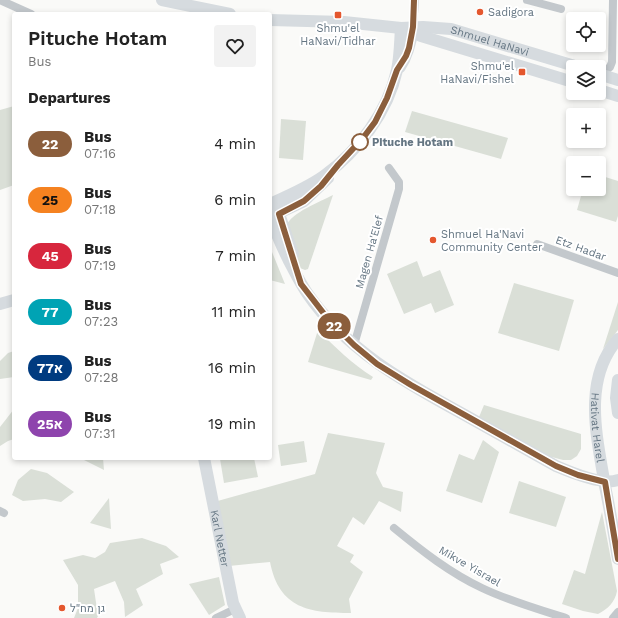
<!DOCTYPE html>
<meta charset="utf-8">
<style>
body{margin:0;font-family:"Work Sans",Heebo,sans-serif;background:#f2f2f2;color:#222;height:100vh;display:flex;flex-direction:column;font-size:15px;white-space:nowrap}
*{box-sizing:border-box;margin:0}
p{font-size:13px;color:#767676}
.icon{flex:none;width:22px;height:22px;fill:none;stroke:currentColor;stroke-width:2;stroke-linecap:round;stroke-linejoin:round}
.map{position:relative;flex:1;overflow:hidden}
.drawer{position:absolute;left:12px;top:12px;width:260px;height:448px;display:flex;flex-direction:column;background:#fff;border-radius:4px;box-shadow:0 2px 6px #0003}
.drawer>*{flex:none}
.badge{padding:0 8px;border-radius:13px;font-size:14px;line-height:26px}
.buttons{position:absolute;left:566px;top:12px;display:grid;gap:8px}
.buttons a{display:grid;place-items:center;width:40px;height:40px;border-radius:4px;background:#fff;box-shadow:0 2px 6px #0003;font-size:20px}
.map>.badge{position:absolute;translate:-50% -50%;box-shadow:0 0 0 2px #fff}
h2{padding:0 16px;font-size:15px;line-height:36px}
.round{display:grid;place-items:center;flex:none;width:42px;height:42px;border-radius:4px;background:#f2f2f2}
.overview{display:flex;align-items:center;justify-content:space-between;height:68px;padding:0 16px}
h1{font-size:19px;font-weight:600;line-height:30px}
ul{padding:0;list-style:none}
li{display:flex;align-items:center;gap:12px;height:56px;padding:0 16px}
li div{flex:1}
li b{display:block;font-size:15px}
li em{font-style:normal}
li .badge{min-width:44px;font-weight:700;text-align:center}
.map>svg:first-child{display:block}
.park{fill:#dadfd7}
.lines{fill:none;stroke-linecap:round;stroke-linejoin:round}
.street{stroke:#c3c8cc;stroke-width:8}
.secondary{stroke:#d6dbdf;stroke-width:12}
.line-casing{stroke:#fff;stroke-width:9}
.line{stroke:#8b5e3c;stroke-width:6}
.poi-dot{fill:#e4572e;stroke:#fff;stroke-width:1.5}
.stop-dot{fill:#fff;stroke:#8b5e3c;stroke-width:2}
.labels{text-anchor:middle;stroke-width:4;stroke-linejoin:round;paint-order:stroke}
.poi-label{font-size:11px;fill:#657683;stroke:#fff;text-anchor:start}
.street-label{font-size:11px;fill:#657683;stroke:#fff}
.stop-label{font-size:11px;font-weight:bold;fill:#657683;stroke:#fff;text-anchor:start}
</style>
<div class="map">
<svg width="618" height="618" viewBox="0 0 618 618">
<rect width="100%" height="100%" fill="#fafaf8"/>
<g class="park">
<polygon points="14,106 14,185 0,190 0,110"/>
<polygon points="412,111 508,138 501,159 405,132"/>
<polygon points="281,119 306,121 303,160 279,158"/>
<polygon points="599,175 618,181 618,216 616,222 577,210 583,189 599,189"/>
<path d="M333,195L308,269L305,270L300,268L286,226C292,212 320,202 333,195Z"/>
<polygon points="270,247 285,284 270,280"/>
<polygon points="417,261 423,277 440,270 454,305 435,313 431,303 404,314 387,274"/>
<polygon points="514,283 574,300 559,351 498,333"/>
<polygon points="618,302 618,330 603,349"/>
<path d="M318,330C336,348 351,363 373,377L371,380L308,362Z"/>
<polygon points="14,351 14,377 0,379 0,361 8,353"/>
<polygon points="484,405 581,434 581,449 577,456 571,460 563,460 548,456 479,417"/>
<polygon points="14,409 14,439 8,441 0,446 0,427"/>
<path d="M328,433L385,443L376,473L383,487L403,492L401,512L379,501L364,525L353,517L337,546L354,555L350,562L363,572L349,599L351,613C310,613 279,609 270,562L229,566L214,502L315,474Z"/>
<polygon points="483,440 499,452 482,503 446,491 459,454 474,460"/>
<polygon points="304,441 307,462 281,466 278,445"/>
<polygon points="83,458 103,458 104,470 82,459"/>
<polygon points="254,458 258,477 224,483 220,459"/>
<polygon points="31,469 47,473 74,492 61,502 45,499 23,501 12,495 18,480"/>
<polygon points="519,481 566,497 556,527 509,513"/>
<polygon points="109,498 111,529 90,523"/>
<path d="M602,512L617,591C615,602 608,609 598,614L583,611L562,604L574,570L585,574Z"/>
<polygon points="142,538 166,546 179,557 160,564 163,574 136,589 143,605 125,617 124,602 115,581 94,589 98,616 97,618 74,618 78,608 78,585 63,560 83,555 95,558 105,552 110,543"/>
<polygon points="219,577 225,605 209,615 189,584"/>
</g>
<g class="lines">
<g class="street">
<polyline points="0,0 31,14"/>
<polyline points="527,0 561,9"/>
<polyline points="413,27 415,0"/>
<polyline points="601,74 610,67 612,62 613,0"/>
<polyline points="537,244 618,273"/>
<polyline points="354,345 399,189 399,182 389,168"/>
<polyline points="0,511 4,513"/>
<path d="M394,528C422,551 450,573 482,588C509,601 537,609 566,618"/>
<polyline points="216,618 235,609"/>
<polyline points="613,618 618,612"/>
</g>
<g class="secondary">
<polyline points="162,0 230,14"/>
<path id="s1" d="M270,20L344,22L401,28L423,27L451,29L578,67"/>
<polyline points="402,28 421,36 573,82"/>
<path d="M400,67C408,55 411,41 413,27"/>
<polyline points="599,74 618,80"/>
<polyline points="599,90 618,96"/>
<path d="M270,204C271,225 280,242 289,261C295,272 300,283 307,293C346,350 404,382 463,414C494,431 525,449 556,466C570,472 604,486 618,480"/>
<path d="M270,204C288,196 307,188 324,176C358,151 388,112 397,70C400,57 400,42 401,28"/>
<polyline points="274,208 279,214 293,254"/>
<polyline points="270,217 304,201 328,178"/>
<polyline points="0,304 14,300"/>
<path id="s2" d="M618,339C582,380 597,437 605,486C610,510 614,534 618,559"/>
<polyline points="618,380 616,398 618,413"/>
<path id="s3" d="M204,458L233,603L240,618"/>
</g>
</g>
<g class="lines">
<g class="line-casing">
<polyline id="line" points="414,0 413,27 409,48 406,56 397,70 387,98 375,122 363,138 338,165 321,186 304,201 279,214 301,284 328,319 354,345 377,364 411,385 556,466 578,475 605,482 618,559"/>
</g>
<use href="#line" class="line"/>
</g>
<g class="poi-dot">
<circle cx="480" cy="12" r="4"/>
<rect x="334" y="11" width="8" height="8" rx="2"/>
<rect x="518" y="68" width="8" height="8" rx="2"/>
<circle cx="433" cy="240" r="4"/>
<circle cx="62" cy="608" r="4"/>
</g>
<circle class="stop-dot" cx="360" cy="142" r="8"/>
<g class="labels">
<g class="poi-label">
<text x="488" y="16">Sadigora</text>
<text x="338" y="32" text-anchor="middle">Shmu'el<tspan x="338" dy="13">HaNavi/Tidhar</tspan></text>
<text x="514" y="70" text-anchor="end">Shmu'el<tspan x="514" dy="13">HaNavi/Fishel</tspan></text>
<text x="441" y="238">Shmuel Ha'Navi<tspan x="441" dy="13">Community Center</tspan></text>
<text x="70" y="612">גן מח"ל</text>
</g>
<g class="street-label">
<text dy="4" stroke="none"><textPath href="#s1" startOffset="222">Shmuel HaNavi</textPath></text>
<text transform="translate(581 248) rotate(20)" y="4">Etz Hadar</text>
<text transform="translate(369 252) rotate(-74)" y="4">Magen Ha'Elef</text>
<text dy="4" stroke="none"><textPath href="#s2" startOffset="94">Hativat Harel</textPath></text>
<text dy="4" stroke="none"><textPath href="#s3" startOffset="82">Karl Netter</textPath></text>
<text transform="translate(470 566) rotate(30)" y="4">Mikve Yisrael</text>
</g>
<g class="stop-label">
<text x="372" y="146">Pituche Hotam</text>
</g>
</g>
</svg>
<div class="buttons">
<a><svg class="icon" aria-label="locate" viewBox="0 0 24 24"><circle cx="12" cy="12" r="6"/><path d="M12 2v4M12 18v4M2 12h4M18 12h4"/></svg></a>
<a><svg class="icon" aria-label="layers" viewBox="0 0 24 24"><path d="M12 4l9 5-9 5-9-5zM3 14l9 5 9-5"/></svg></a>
<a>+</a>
<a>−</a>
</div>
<b class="badge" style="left:334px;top:326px;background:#8b5e3c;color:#fff">22</b>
<section class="drawer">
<div class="overview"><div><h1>Pituche Hotam</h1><p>Bus</p></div><a class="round"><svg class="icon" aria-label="heart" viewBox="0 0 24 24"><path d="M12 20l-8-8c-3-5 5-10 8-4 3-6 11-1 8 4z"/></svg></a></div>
<h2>Departures</h2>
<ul>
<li><span class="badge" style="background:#8b5e3c;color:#fff">22</span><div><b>Bus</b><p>07:16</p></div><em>4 min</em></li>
<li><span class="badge" style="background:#f58220;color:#111">25</span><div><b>Bus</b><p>07:18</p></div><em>6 min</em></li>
<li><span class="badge" style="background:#d7263d;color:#fff">45</span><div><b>Bus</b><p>07:19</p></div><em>7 min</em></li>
<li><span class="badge" style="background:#00a3b4;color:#fff">77</span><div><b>Bus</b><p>07:23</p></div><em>11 min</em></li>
<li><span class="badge" style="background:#003b80;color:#fff">77א</span><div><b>Bus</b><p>07:28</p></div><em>16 min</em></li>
<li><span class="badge" style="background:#8e44ad;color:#fff">25א</span><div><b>Bus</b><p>07:31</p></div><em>19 min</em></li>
</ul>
</section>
</div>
